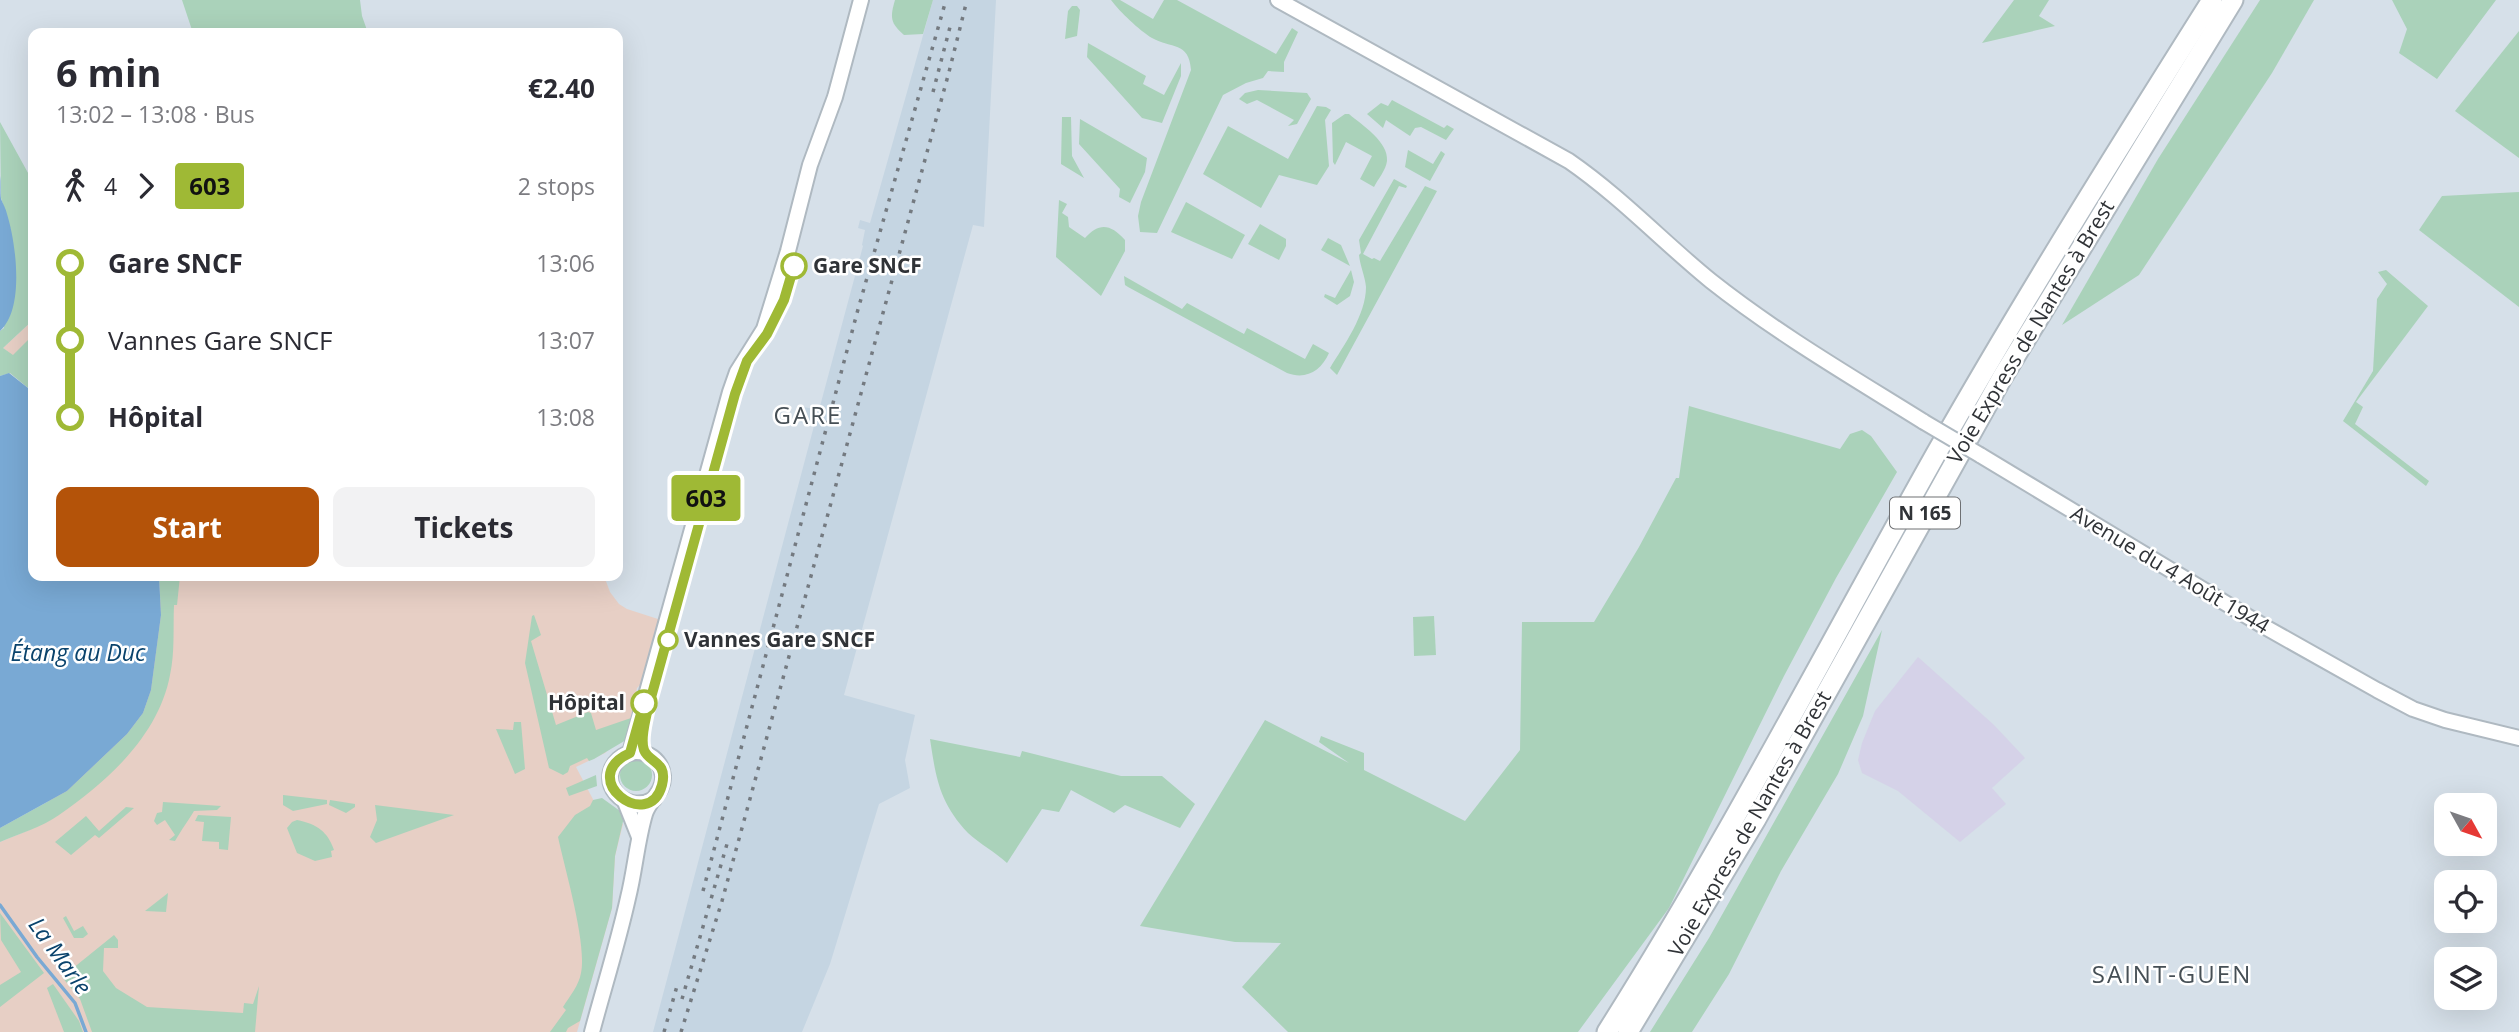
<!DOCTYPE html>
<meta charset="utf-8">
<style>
body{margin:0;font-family:"Open Sans",sans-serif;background:#f2f2f3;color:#2b2b33;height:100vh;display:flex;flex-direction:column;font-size:26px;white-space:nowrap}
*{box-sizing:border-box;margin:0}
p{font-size:23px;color:#7c7c81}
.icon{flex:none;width:38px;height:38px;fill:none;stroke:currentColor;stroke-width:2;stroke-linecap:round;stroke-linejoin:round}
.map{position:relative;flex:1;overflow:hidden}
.side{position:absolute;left:28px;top:28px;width:595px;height:553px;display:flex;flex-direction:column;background:#fff;border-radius:14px;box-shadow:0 7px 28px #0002}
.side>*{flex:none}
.badge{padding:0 14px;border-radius:5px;font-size:24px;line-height:46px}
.needle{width:46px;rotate:130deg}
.buttons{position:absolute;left:2434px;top:793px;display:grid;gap:14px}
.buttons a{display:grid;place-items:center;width:63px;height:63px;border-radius:14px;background:#fff;box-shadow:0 7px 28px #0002;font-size:35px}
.map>.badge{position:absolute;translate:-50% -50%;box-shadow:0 0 0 4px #fff}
.legs{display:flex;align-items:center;gap:10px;height:77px;padding:0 28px;font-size:23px}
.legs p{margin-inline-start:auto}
.summary{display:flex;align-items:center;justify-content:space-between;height:119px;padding:0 28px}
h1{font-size:38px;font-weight:700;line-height:52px}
.action{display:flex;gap:14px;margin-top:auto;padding:14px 28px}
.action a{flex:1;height:80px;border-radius:14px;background:#b45309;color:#fff;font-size:28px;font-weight:700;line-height:80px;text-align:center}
.action a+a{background:#f2f2f3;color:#2b2b33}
ul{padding:0 28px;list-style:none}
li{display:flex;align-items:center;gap:24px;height:77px;font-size:26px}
li i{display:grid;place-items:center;width:10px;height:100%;margin:0 9px;background:currentColor}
li i::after{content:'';width:18px;height:18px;margin:-9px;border:5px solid;border-radius:50%;background:#fff}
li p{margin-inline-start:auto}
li:first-child i{background:linear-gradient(#0000 50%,currentColor 0)}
li:last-child i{background:linear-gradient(currentColor 50%,#0000 0)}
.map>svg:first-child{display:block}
.built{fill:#c5d5e2}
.education{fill:#d5d2e8}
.medical{fill:#e7cfc5}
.green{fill:#aad2ba}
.water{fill:#79a9d4}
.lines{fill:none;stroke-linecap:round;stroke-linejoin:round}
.stream{stroke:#79a9d4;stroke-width:3.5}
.minor-casing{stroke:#afb9c1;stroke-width:18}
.highway-casing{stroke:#afb9c1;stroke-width:23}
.minor{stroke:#fff;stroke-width:14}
.highway{stroke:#fff;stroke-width:19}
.rail{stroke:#747a80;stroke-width:3.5;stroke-dasharray:3.5 7;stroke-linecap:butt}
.minor-bridge-casing{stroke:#afb9c1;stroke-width:18;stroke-linecap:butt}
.minor-bridge{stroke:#fff;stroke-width:14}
.line-1-casing{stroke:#fff;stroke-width:16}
.line-1{stroke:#9fb935;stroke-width:10}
.stop-1-dot{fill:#fff;stroke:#9fb935;stroke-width:3.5}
.labels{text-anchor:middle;stroke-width:5;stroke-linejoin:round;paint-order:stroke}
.shield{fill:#fff;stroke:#6e7073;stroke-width:2}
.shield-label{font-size:19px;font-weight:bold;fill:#303337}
.stop-label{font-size:21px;font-weight:bold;fill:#303337;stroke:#fff;text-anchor:start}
.street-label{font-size:21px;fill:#303337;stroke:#fff}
.water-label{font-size:23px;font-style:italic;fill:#0a436c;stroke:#fff}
.quarter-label{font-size:24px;letter-spacing:2px;fill:#464f55;stroke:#fff}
</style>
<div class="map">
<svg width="2519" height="1032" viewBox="0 0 2519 1032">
<rect width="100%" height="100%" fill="#d6e0e9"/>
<polygon class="built" points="933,0 996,0 984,227 973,225 844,695 915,715 905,760 910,788 879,804 830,964 802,1032 653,1032 814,426 800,422 804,407 819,410 863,246 862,245 865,230 858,228 860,220 870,223"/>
<polygon class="education" points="1918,657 1994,725 2025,758 1992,788 2006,804 1960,842 1898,791 1862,773 1858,760 1862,743 1875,711"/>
<g class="medical">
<polygon points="33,320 33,373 3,348"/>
<polygon points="174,576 604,576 610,592 619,604 627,609 661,620 642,683 637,688 626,740 613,745 605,753 576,767 596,805 623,824 615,856 612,908 577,1032 0,1032 0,842 34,828"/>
</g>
<g class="green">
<polygon points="182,0 360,0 362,16 368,33 193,33"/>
<path d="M895,0H933L923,34L904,35C890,23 890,17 895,0Z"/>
<path d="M1111,0H1120L1153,19L1164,0H1177L1276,54L1292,28L1298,32L1284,62V72L1268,71L1263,78L1246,83L1223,95L1157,233L1140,232L1138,216L1141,202L1191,70C1189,41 1171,49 1152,38C1139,30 1120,12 1111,0Z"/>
<polygon points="2014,0 2049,0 2039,16 2055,26 1982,43"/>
<polygon points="2260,0 2314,0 2272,73 2139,275 2062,325 2158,159"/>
<polygon points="2392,0 2496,0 2437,79 2399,53 2407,29"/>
<polygon points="1072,6 1077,6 1080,10 1077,36 1065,39 1068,11"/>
<polygon points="2519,31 2519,158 2455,111"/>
<polygon points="1088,43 1146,76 1143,84 1164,95 1181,63 1181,76 1162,123 1142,118 1087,57"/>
<polygon points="1258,90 1307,93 1311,99 1297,124 1288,126 1294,120 1257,100 1247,104 1239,99 1245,93"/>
<polygon points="1392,100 1444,128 1447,125 1454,129 1446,140 1421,127 1415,128 1410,136 1386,120 1383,128 1367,114 1381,103 1388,106"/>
<polygon points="1317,106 1326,107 1331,110 1325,120 1329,166 1317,185 1279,175 1261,208 1203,174 1228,126 1288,159"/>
<path d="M1345,114H1349C1362,125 1389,142 1387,161C1386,170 1378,179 1374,187L1360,179L1372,156L1346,142L1335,165L1333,162L1332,123Z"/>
<polygon points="1062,117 1071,117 1072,156 1084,178 1061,164"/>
<polygon points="1080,119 1147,158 1145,172 1130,203 1119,197 1120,189 1079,144"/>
<polygon points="0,122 33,182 33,320 3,348 13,355 33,335 33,392 10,373 0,376 0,331 4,328 11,231 1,198"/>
<polygon points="1408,150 1433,164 1441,151 1445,154 1430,181 1405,167"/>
<path d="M1394,179L1407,186L1406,188L1399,186L1363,254L1372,259L1374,258L1380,261L1425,186L1437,191L1337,375L1330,368C1344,345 1366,315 1366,287C1365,276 1360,266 1359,255L1361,253L1359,240Z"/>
<polygon points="2519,192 2519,307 2419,230 2442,196"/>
<path d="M1059,200L1067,204L1062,213L1068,217L1069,227L1085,238C1099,222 1111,224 1125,240V251L1101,296L1056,257Z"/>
<polygon points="1186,202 1245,235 1232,259 1171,232"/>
<polygon points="1260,224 1286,239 1286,246 1279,260 1248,244"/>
<polygon points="1328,238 1341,245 1350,266 1321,250"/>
<polygon points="1351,270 1354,282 1350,296 1337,305 1324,297 1325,294 1335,298"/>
<polygon points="2386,270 2428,306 2356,402 2363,407 2355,424 2429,481 2426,486 2343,421 2373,371 2377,299 2387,284 2378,272"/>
<path d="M1124,276L1182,309L1187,303L1244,334L1247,328L1305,359L1313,344L1329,353C1321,371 1306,380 1287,373L1128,287L1125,285Z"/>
<polygon points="1689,406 1840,449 1850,434 1862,430 1871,436 1897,472 1836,578 1784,676 1669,908 1578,1032 1288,1032 1242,987 1281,943 1235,942 1140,926 1265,720 1349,763 1319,742 1321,736 1364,753 1364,770 1465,821 1520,750 1522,622 1594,622 1639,547 1676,478 1679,478"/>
<path d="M159,576H180L177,605H174C173,628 175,653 170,675C159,735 107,782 59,815C42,827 19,834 0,842V828L67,791L127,734L143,713L151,690L161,615Z"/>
<polygon points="534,615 541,635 531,641 556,725 588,712 591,713 596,730 631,718 626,740 594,759 589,761 587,758 570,766 568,772 563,775 549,768 525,663 532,616"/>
<polygon points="1434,616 1436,655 1414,656 1413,617"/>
<polygon points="1882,630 1863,716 1838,774 1781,871 1729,974 1692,1032 1650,1032 1709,938"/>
<polygon points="514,722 521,722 525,769 515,774 496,729 513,730"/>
<path d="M930,739L1020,757L1022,751L1121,776H1162L1195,804L1180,828L1125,805L1114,813L1071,790L1059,812L1042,809L1007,863C995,852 980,844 968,833C939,802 936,778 930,739Z"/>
<circle cx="636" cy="775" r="16"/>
<polygon points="596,775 597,786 569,796 566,788"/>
<polygon points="283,795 327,800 327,804 293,811 283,805"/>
<path d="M602,798L620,811L624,817L615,856L612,908L580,1021L568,1028L566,1032H550L566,1010L563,1007C570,996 579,985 581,973C587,943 565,870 558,837L575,815L590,806L593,800Z"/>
<polygon points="330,800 355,804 355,807 346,813 329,805"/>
<path d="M163,802L221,806L217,810L194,811C188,821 182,829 175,841L169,840L175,835L165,820L157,825L154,821L157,813L162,812Z"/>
<polygon points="375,805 454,815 376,843 370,837 377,820"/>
<polygon points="126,807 134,808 99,838 95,835 71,855 55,842 86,816 99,831"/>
<polygon points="198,815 231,817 228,850 219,849 219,842 202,841 204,822 195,821"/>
<path d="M297,820C317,824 328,832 334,850L331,851L332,857L315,861L297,853L287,828L292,822Z"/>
<polygon points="168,893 166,912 145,911"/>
<polygon points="0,913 44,973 0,1007 0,985 21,972 1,940"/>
<polygon points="66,916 74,931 83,926 88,934 83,938 74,938 63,918"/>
<polygon points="114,935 118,940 118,948 104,948 103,971 116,988 147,1007 243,1013 244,1003 253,1004 259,986 255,1032 92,1032 80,999 62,977"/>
<polygon points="53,984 79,1021 83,1032 64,1032 47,988"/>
</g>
<g class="water">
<path d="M0,176C1,183 0,192 1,199C3,204 6,209 7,214C16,243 25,309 0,331Z"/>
<polygon points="9,373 33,392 33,576 159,576 161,615 151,690 143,713 127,734 67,791 0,828 0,376"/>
</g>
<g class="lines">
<polyline class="stream" points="0,905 37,957 75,1003 86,1032"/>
<g class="minor-casing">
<g id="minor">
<path d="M1278,0L1569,161C1621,197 1663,242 1711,281C1778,334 1852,377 1924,422"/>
<polyline points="1980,455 2265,627 2377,690 2413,709 2445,720 2519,738"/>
<polyline points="630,753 730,392 737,372 764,329 788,251 810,165 835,97 861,0"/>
<polyline points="625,802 639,837"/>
<path d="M592,1032C604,987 618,943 628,898C635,870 637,841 645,814C649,800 664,792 663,776C661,754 635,745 619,759C595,781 624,816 654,799"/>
</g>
</g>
<g class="highway-casing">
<g id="highway">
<path d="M1607,1032C1726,844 1828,646 1937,452C2024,299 2118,149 2212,0"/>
<polyline points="1628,1032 1756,819 2003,376 2233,0"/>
</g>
</g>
<use href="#minor" class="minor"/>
<use href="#highway" class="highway"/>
<g class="rail">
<polyline points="933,92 950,27"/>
<polyline points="703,891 857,313 946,0"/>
<polyline points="682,999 727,844"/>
<polyline points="664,1032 677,986"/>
<polyline points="681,1032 722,901 949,72 967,0"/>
</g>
<g class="minor-bridge-casing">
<polyline id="minor-bridge" points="1924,422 1980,455"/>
</g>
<use href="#minor-bridge" class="minor-bridge"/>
</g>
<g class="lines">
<g class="line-1-casing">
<path id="line-1" d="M644,703L630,753C575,778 649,834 662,785C668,761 649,763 644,750C640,739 645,723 647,712L735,394L747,361L767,334L784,300L794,266"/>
</g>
<use href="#line-1" class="line-1"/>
</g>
<g class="stop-1-dot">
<circle cx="794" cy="266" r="12"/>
<circle cx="668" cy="640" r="9"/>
<circle cx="644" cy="703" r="12"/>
</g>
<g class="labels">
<rect class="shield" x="1890" y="497.5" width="70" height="31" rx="5"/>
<g class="shield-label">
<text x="1925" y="520">N 165</text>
</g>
<g class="stop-label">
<text x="813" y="273">Gare SNCF</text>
<text x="684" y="647">Vannes Gare SNCF</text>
<text x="625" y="710" text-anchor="end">Hôpital</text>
</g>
<g class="street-label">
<text transform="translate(2031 332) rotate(-59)" y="7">Voie Express de Nantes à Brest</text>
<text transform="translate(2170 570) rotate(31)" y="7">Avenue du 4 Août 1944</text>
<text transform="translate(1750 824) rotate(-60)" y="7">Voie Express de Nantes à Brest</text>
</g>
<g class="water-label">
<text x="78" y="661">Étang au Duc</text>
<text transform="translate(60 956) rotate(54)" y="8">La Marle</text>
</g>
<g class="quarter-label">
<text x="808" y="424">GARE</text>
<text x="2172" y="983">SAINT-GUEN</text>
</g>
</g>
</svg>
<div class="buttons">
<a><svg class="needle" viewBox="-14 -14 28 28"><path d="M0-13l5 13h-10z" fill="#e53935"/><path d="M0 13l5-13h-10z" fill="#7c7c81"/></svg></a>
<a><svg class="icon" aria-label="locate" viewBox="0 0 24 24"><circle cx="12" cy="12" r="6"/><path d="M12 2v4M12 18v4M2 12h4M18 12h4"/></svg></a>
<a><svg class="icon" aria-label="layers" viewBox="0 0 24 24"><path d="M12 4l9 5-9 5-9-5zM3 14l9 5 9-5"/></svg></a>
</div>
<b class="badge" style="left:706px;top:498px;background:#9fb935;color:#111">603</b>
<section class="side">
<div class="summary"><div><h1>6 min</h1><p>13:02 – 13:08 · Bus</p></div><b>€2.40</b></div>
<div class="legs"><svg class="icon" aria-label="walk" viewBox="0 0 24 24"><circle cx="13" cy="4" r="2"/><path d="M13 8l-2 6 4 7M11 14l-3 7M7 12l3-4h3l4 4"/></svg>4<svg class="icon" aria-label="forward" viewBox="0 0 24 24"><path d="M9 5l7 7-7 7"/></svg><b class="badge" style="background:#9fb935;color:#111">603</b><p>2 stops</p></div>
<ul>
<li><i style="color:#9fb935"></i><b>Gare SNCF</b><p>13:06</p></li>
<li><i style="color:#9fb935"></i><span>Vannes Gare SNCF</span><p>13:07</p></li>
<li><i style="color:#9fb935"></i><b>Hôpital</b><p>13:08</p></li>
</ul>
<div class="action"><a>Start</a><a>Tickets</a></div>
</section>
</div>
